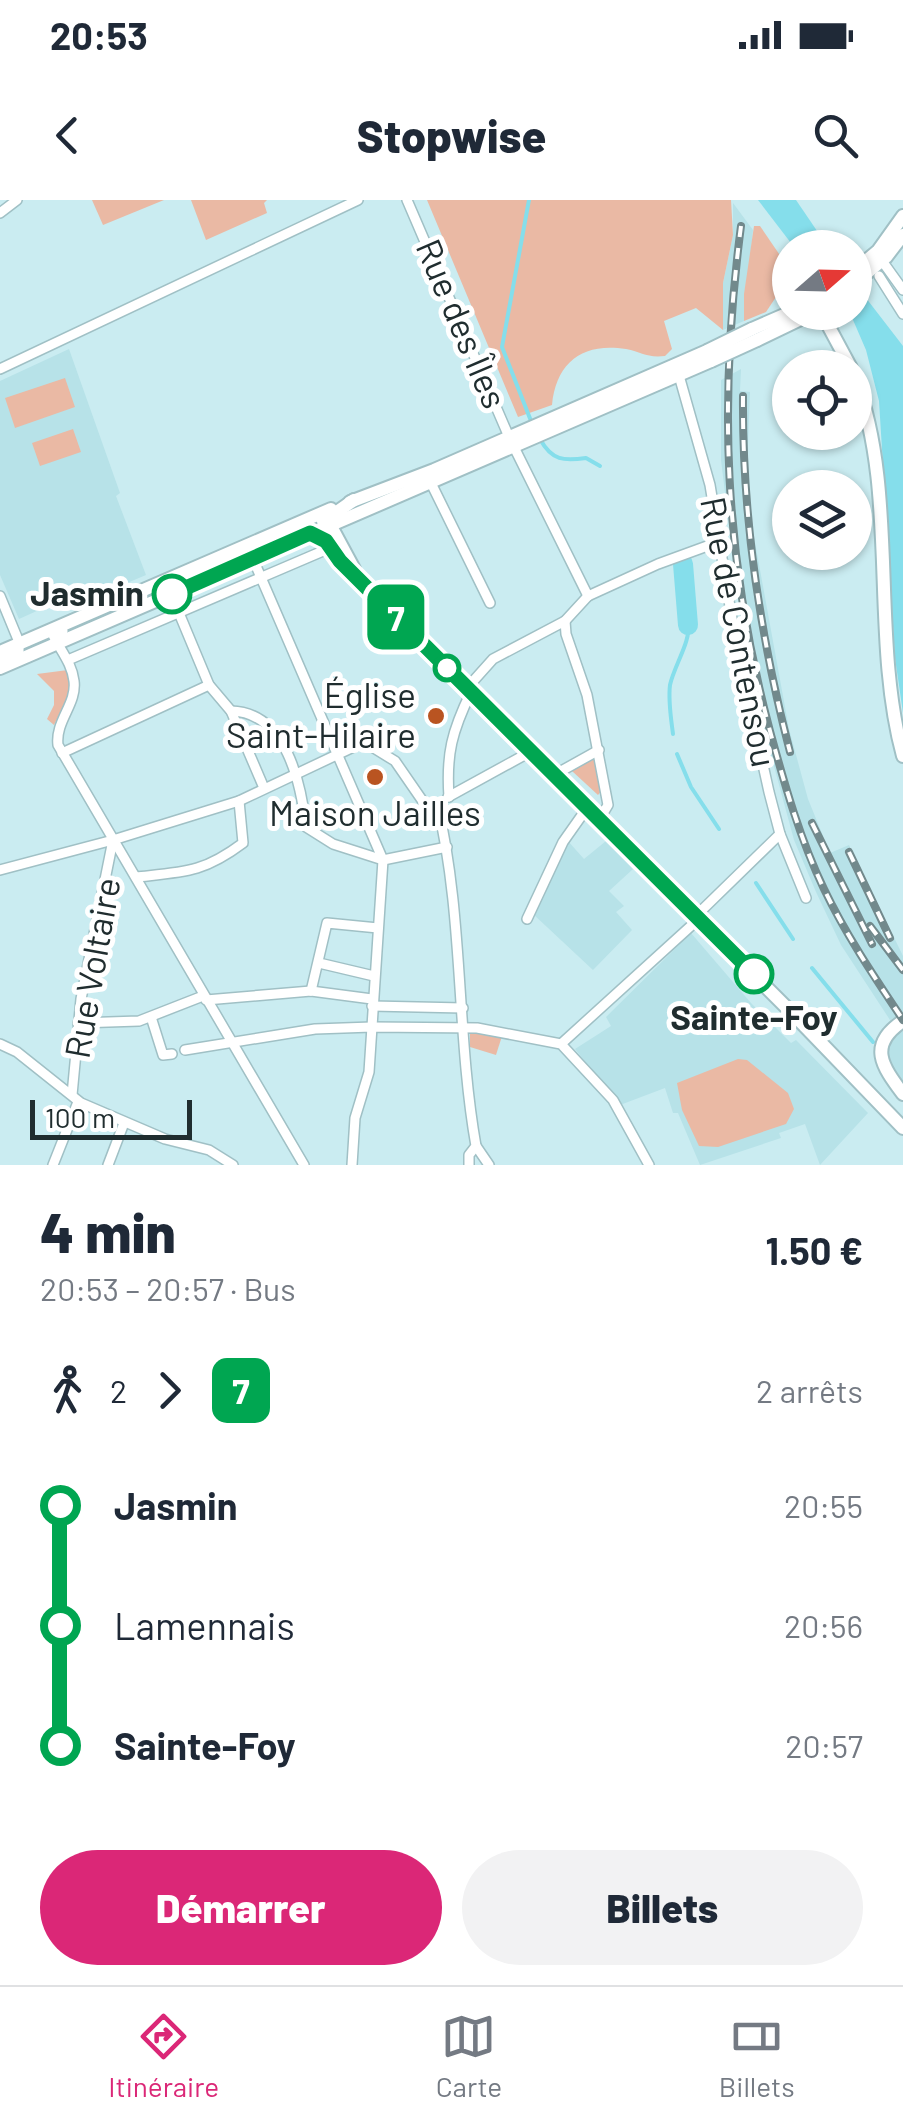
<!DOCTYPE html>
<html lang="fr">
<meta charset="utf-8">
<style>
body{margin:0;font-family:Barlow,sans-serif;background:#f2f2f3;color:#1f2937;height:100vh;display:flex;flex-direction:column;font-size:38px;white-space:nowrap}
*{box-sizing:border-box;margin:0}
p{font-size:32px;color:#747a83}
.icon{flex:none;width:55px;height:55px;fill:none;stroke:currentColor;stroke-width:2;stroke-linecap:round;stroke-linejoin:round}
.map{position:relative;height:965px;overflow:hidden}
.panel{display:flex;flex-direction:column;background:#fff;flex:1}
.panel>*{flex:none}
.badge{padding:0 20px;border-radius:15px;font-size:35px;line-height:65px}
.needle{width:65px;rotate:70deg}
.controls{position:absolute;left:772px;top:30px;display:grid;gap:20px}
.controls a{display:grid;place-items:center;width:100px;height:100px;border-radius:50%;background:#fff;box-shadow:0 2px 8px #0004;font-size:50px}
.scale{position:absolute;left:30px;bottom:25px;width:162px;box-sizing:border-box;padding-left:10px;border:5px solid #202d2f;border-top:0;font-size:28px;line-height:35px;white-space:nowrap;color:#202d2f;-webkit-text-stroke:8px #fff;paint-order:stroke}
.map>.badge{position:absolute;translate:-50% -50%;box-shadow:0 0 0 5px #fff}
.legs{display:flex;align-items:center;gap:15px;height:110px;padding:0 40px;font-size:32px}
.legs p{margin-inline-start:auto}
.head{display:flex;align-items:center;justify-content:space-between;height:170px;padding:0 40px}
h1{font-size:55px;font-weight:800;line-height:75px}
.primary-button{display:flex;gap:20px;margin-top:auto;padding:20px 40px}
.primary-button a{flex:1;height:115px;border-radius:60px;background:#db2777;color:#fff;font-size:40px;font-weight:800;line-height:115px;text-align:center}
.primary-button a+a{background:#f2f2f3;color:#1f2937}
ul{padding:0 40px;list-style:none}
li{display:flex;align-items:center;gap:35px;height:120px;font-size:38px}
li i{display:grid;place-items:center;width:15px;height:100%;margin:0 12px;background:currentColor}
li i::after{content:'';width:25px;height:25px;margin:-12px;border:8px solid;border-radius:50%;background:#fff}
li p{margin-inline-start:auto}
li:first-child i{background:linear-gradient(#0000 50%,currentColor 0)}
li:last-child i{background:linear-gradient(currentColor 50%,#0000 0)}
.status{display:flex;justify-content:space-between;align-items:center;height:70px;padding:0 50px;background:#fff;direction:ltr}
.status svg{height:28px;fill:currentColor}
header{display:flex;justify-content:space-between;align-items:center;height:130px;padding:0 40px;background:#fff;font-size:45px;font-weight:800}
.tabs{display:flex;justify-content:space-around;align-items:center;height:140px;border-top:2px solid #e0e1e3;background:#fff;font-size:28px;color:#747a83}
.tabs a{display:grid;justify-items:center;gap:5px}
.tabs .on{color:#db2777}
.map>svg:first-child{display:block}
.built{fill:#b7e2e8}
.green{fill:#eab9a4}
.water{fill:#85deeb}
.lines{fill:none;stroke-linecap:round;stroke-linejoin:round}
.stream{stroke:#85deeb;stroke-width:4}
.river{stroke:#85deeb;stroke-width:20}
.street-casing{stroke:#a0c0c5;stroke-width:12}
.secondary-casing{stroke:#a0c0c5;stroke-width:16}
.street{stroke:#fff;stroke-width:9}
.secondary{stroke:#fff;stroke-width:12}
.rail-casing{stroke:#72898c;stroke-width:8}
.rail{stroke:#fff;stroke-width:4;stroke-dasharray:11;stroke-linecap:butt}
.secondary-bridge-casing{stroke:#a0c0c5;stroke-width:16;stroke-linecap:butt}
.secondary-bridge{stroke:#fff;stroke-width:12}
.line-1-casing{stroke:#fff;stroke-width:22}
.line-1{stroke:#00a651;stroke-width:15}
.stop-1-dot{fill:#fff;stroke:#00a651;stroke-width:5}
.poi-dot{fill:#b95421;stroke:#fff;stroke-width:4}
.labels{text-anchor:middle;stroke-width:10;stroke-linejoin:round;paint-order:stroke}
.street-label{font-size:35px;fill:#202d2f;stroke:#fff}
.stop-label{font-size:35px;font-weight:bold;fill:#202d2f;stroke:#fff;text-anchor:end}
.poi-label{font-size:35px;fill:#202d2f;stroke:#fff;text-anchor:end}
</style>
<div class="status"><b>20:53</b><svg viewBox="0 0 49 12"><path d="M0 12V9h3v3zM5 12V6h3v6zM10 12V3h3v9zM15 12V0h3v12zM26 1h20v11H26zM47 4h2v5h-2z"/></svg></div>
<header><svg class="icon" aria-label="back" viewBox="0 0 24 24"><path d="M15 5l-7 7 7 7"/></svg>Stopwise<svg class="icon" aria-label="search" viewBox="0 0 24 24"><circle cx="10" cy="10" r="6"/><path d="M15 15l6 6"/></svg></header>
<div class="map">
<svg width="903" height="965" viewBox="0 0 903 965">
<rect width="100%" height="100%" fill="#caecf1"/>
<g class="built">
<polygon points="733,3 753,30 744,121 723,130 723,83 733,35"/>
<polygon points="69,149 120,293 116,296 146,375 63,410 59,401 19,419 0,375 0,181"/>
<polygon points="741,169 740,191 750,192 747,270 750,315 789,529 808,599 830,653 849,645 903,756 903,812 890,820 841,745 816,692 794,640 762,522 741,423 721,260 721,180"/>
<polygon points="567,640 584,659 606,641 633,669 609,691 624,706 616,712 632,730 593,770 532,713"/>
<polygon points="691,733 751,803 791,843 796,840 868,913 820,965 805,924 779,933 781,938 700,965 678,913 673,913 665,888 620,905 575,849 611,826 606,817"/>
<polygon points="903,829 903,885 886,860 888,841"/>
</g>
<g class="green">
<polygon points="92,0 164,0 103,25"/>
<polygon points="191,0 267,0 264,3 267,13 206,40"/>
<path d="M427,0H731L733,35L723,83V130L696,108L664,121L672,149L665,156C646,158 642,152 626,149C583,142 556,162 552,205L518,217Z"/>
<polygon points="754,26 760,26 788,67 788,79 766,112 744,121 744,94"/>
<polygon points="65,178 75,207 15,228 5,198"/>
<polygon points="73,229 81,252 40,266 32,243"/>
<polygon points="68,470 70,492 54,525 47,519 54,505 54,491 37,474"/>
<polygon points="591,557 594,558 602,590 598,595 572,571"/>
<polygon points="474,831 502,836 496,855 470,847 470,832"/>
<polygon points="738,859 747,860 788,893 794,909 786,924 718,947 699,946 682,910 677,883"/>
</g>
<g class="water">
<polygon points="758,0 796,0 828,47 794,47"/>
<polygon points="855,93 862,102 866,98 903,146 903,513 895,458 879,201 866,150 850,113 855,112"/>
</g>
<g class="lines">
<g class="stream">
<polyline points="529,0 502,147 531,221"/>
<path d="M540,239C552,261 564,261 586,258L600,266"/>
<path d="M673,534C671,518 668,501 670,485C674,466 691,441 688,425"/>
<polyline points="677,554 691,587 719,629"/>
<polyline points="756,683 793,739"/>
<polyline points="812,768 873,842"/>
</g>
<polyline class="river" points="683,364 688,425"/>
<g class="street-casing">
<g id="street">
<polyline points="407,0 509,237 588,396"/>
<polyline points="0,13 17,0"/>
<polyline points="880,58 903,90"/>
<polyline points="879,76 903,114"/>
<polyline points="0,169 358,0"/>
<polyline points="678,172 710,285 736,443 769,592 780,634 806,698"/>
<polyline points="431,283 490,403"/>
<polyline points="253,359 383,660 369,872 355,918 352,965"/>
<polyline points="0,396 19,442 19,452 0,461"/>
<polyline points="588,396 658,364 721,341"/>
<polyline points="179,413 209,485 231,511 264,588"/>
<polyline points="565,421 566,434 587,495 608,605 599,620"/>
<path d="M63,431L53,435C60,450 72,463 74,481C77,504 55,521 58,545L304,965"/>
<polyline points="68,460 330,348"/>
<polyline points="467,488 493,459 565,421 588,396"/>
<path d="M231,511C286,512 301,583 306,627L333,644L383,660L447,647"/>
<polyline points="62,553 209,485"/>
<polyline points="554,575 599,550"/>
<polyline points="448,597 530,552"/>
<path d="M449,597C446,554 452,531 471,492"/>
<path d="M437,603C464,716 456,833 476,946L469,955V965"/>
<polyline points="0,670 113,640 239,601 364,542 395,561 424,603 437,603"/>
<path d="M136,677C184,672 203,673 243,643L239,601"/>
<polyline points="527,719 563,642 587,608"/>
<polyline points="319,763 374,776"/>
<polyline points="311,791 327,723 378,728"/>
<polyline points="206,800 311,791 372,799"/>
<polyline points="372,806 463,808"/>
<polyline points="151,817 163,855 172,854"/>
<polyline points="78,823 139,821 203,796"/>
<polyline points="0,844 17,852 81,903 165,939 209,950 233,965"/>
<polyline points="561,844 692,725 703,709 780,634"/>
<polyline points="185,850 315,829 372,827 477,828 561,844 613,900 649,965"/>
<polyline points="72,895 81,799 113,640"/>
<polyline points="476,946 489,965"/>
<polyline points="53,965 78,902"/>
<polyline points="108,965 124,923"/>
</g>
</g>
<g class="secondary-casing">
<g id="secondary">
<polyline points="855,70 878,51 903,16"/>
<polyline points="855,83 886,57 903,35"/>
<polyline points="821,112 851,168"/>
<polyline points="752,129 791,112"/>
<polyline points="757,140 815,112"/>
<path d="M855,178C899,292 870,435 903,556"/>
<path d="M354,300L324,321C320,337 330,349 340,361L796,817L903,928"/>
<polyline points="350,302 434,270 707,151"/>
<polyline points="322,319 333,330 354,369"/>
<polyline points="0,452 331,309"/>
<polyline points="0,468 711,161"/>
<path d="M903,821C867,845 882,866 903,894"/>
</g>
</g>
<use href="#street" class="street"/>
<use href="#secondary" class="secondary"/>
<g class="rail-casing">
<g id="rail">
<path d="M741,26C718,203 724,358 770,531C785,586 800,639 824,689C846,735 875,778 903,820"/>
<path d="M743,196C742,315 760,436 790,552"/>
<polyline points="812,623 872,744"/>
<polyline points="849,652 890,738"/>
<polyline points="870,726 903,770"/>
</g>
</g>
<use href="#rail" class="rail"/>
<g class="secondary-bridge-casing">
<g id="secondary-bridge">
<polyline points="707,151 752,129"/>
<polyline points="711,161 757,140"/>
</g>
</g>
<use href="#secondary-bridge" class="secondary-bridge"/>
</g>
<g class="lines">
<g class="line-1-casing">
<polyline id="line-1" points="172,394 310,333 326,341 340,361 754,774"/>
</g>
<use href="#line-1" class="line-1"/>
</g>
<g class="stop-1-dot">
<circle cx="172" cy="394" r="18"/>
<circle cx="447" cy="468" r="12"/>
<circle cx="754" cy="774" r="18"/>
</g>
<g class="poi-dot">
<circle cx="436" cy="516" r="10"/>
<circle cx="375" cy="577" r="10"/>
</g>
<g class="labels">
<g class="street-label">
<text transform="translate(461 124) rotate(67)" y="12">Rue des Îles</text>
<text transform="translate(738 432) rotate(79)" y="12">Rue de Contensou</text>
<text transform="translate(93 768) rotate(-80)" y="12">Rue Voltaire</text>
</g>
<g class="stop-label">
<text x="144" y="406">Jasmin</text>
<text x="754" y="830" text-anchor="middle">Sainte-Foy</text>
</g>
<g class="poi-label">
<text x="416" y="508">Église<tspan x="416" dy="40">Saint-Hilaire</tspan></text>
<text x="375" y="626" text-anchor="middle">Maison Jailles</text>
</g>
</g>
</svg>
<div class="controls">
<a><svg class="needle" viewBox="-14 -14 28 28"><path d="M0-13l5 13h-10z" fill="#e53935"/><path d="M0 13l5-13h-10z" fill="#747a83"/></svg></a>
<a><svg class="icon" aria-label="locate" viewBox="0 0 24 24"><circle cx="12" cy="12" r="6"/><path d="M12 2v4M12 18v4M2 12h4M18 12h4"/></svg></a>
<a><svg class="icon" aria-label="layers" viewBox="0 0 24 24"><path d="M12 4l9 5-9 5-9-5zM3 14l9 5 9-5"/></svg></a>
</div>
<div class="scale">100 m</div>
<b class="badge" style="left:396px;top:417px;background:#00a651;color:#fff">7</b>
</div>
<section class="panel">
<div class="head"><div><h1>4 min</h1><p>20:53 – 20:57 · Bus</p></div><b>1.50 €</b></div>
<div class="legs"><svg class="icon" aria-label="walk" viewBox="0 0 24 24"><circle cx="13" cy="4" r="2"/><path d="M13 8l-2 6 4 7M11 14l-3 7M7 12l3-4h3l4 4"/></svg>2<svg class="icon" aria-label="forward" viewBox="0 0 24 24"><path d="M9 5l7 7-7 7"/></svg><b class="badge" style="background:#00a651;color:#fff">7</b><p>2 arrêts</p></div>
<ul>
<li><i style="color:#00a651"></i><b>Jasmin</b><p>20:55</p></li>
<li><i style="color:#00a651"></i><span>Lamennais</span><p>20:56</p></li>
<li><i style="color:#00a651"></i><b>Sainte-Foy</b><p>20:57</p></li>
</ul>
<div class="primary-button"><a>Démarrer</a><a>Billets</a></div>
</section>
<nav class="tabs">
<a class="on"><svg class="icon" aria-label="directions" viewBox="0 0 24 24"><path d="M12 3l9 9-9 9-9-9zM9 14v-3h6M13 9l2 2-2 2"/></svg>Itinéraire</a>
<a><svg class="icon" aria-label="map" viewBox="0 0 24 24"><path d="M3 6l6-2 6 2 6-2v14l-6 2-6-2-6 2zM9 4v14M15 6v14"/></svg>Carte</a>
<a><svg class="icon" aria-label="tickets" viewBox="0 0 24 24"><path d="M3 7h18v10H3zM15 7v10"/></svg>Billets</a>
</nav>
